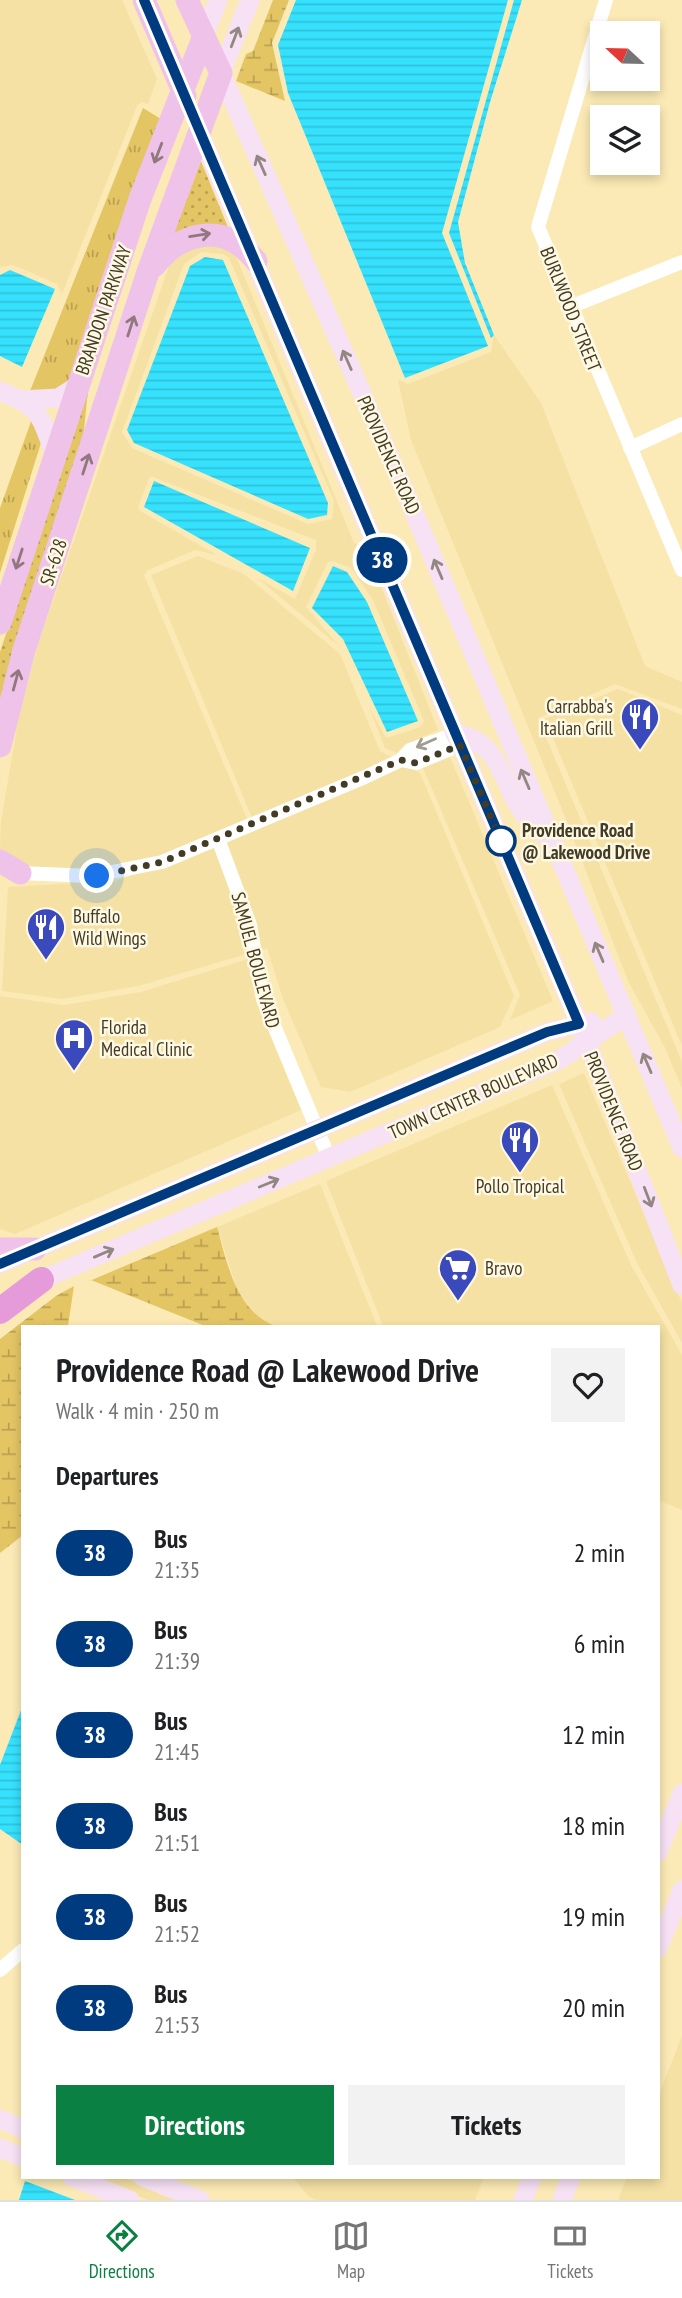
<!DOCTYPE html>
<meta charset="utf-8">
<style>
body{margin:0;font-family:"PT Sans Narrow",sans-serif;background:#f2f2f2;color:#202124;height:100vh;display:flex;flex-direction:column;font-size:26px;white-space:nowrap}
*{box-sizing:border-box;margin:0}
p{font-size:23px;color:#757577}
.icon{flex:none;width:38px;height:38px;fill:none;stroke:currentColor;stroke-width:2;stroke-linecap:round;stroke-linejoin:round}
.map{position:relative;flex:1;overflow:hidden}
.details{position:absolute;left:21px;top:1325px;width:639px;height:854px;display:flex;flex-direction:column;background:#fff;border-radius:0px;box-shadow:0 4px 10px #0003}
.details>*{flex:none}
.badge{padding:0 14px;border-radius:23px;font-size:24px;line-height:46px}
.needle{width:46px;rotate:292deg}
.controls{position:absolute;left:590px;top:21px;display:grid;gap:14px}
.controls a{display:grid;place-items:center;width:70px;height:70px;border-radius:0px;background:#fff;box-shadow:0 4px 10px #0003;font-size:35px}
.you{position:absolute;width:35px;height:35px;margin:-18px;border:5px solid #fff;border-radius:50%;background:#1a73e8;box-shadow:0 0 0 10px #1a73e833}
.map>.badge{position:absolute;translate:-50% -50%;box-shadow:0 0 0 4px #fff}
h2{padding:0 35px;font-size:26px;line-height:63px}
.round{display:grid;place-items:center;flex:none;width:74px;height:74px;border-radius:0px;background:#f2f2f2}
.summary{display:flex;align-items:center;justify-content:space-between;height:119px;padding:0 35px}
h1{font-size:33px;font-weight:600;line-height:52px}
.cta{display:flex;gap:14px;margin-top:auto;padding:14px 35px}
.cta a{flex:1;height:80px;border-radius:0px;background:#0b8043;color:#fff;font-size:28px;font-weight:600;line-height:80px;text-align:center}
.cta a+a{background:#f2f2f2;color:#202124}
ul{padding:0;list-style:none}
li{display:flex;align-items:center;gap:21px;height:91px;padding:0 35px}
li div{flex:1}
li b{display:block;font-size:26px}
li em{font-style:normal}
li .badge{min-width:77px;font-weight:700;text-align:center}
.tab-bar{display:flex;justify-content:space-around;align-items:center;height:98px;border-top:2px solid #e0e0e0;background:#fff;font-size:19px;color:#757577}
.tab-bar a{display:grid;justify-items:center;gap:4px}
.tab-bar .current{color:#0b8043}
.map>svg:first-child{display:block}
.built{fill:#f5e1a4;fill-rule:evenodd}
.wetland{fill:url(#wetland-marsh)}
.park{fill:url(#park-tufts)}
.garden{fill:url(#garden-dots)}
.water{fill:url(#water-rules)}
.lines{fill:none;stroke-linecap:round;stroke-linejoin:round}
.street{stroke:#fff;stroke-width:14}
.secondary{stroke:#f7e1f4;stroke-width:19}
.primary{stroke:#efc2e9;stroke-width:23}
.highway{stroke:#e59ada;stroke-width:26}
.oneway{stroke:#938683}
.oneway2{stroke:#90787e}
.oneway3{stroke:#a09d92}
.line-casing{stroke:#fff;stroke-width:16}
.line{stroke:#003b80;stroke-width:10}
.walk{stroke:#423b26;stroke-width:7;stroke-dasharray:0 12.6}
.stop-dot{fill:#fff;stroke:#003b80;stroke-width:3.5}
.labels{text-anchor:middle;stroke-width:5;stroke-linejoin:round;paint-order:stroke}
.street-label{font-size:19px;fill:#423b26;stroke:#fff8e3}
.poi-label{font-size:19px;fill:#423b26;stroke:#fff8e3;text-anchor:start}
.stop-label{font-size:19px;font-weight:bold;fill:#423b26;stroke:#fff8e3;text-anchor:start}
</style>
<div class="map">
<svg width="682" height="2200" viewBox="0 0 682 2200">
<defs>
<pattern id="wetland-marsh" width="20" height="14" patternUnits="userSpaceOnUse" patternTransform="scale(1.75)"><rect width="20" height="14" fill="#e4c564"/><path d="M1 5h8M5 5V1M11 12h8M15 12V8" fill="none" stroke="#baa152"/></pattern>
<pattern id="park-tufts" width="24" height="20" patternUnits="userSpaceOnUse" patternTransform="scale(1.75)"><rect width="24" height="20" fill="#e4c564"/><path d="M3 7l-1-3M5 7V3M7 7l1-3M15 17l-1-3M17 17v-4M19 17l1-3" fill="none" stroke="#baa152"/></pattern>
<pattern id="garden-dots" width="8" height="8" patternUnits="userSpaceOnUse" patternTransform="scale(1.75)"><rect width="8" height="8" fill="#e4c564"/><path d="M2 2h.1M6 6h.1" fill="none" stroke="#baa152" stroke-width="1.8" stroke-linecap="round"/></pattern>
<pattern id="water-rules" width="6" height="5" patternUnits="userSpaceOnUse" patternTransform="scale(1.75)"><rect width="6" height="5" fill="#35e1fd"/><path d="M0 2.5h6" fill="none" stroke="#30c2d9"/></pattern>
</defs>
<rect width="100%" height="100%" fill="#fbeab5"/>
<g class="built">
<polygon points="0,0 122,0 157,79 148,104 141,102 137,106 62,294 57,284 13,265 0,267"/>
<path d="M219,242L233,249L354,543L366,548L438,730L406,744L397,753L385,748L369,707L386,738L421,727L424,721L373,600L351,568L333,561L328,562L306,607L339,646L256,577L295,599L316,550V540L150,476L138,507L140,511L217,555L195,550L148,570L144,575L247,819L159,856L95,869L25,867L0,851L1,822L19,715L39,641L170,263L194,248ZM201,252L223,254L229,258L334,501L332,519L308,524L132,448L122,432L184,264Z"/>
<polygon points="494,335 541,403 645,666 682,682 682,709 615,684 538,718 682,1062 682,1088 665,1048 628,981 567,822 411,440 398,380 408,384 491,352"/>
<polygon points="198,556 244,574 340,654 380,751 420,773 514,996 500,1027 350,1092 321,1087 283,999 267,948 138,986 62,999 2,991 8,887 116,881 257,830 151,575"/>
<polygon points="618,689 682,715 682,1046 545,719"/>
<polygon points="450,757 553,1001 510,1020 520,995 423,768"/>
<polygon points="248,959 256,1001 301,1110 15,1234 0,1229 0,996 64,1005 141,992"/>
<polygon points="584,1073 682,1303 682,1343 637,1263 559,1084"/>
<polygon points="552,1085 631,1265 682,1355 682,1510 658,1500 658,1326 383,1326 326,1181"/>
<polygon points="320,1184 377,1326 275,1326 259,1320 239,1295 217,1227"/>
<polygon points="682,2036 682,2200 618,2200 627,2177 658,2177 658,2097"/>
<polygon points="91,2177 122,2177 179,2200 148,2200"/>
<polygon points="293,2177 484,2177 475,2200 317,2200 309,2197"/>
</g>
<g class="wetland">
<polygon points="273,0 289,0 272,43 285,101 236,81 246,54 253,51"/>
<path d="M217,1227C227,1264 237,1312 275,1326H205L91,1280L87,1282Z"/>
<polygon points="74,1286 68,1326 23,1326 23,1535 0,1553 0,1339 56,1296"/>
</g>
<g class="park">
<polygon points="143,108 161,119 67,385 53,393 30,391"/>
<polygon points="33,416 41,443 0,573 0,508"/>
</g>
<g class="garden">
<polygon points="201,161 229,230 173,235"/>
<polygon points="88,390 82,450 0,716 0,652"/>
</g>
<g class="water">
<polygon points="296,0 508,0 442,233 488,346 405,378 288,93 278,45"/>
<polygon points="514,0 522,0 490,102 458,222 465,263 494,335 491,338 449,233"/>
<polygon points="205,257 223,260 328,503 327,515 308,519 134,443 127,430 190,266"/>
<polygon points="10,270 55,289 22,367 0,356 0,275"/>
<polygon points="154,481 310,548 293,591 144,507"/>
<polygon points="333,566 347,572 367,602 418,721 387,732 343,639 312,608"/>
<polygon points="23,1705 23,1845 0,1829 0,1765"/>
<polygon points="25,2181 75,2200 19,2200"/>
</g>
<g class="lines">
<g class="street">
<polyline points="606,0 538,227 682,570"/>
<polyline points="570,307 682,262"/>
<polyline points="630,448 682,424"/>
<polyline points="401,760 416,763 460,745"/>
<polyline points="218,839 250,925 263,999 329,1158"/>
<polyline points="20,873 92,876 162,862 365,777 401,760 410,750 455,734"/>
<polyline points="0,1970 23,1950"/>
</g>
<g class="secondary">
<polyline points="250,0 221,73 408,498 682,1148"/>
<polyline points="204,36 218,0"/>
<polyline points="199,131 587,1042 682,1285"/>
<path d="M0,391C42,408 39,414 54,452"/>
<polyline points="21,400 58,398 77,386"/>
<path d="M455,734C493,739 500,770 515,800C521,813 532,824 543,834"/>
<polyline points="0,1264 547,1032 591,1022"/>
<polyline points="29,1285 559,1060 627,1015"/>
<polyline points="658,1852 682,1793"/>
<polyline points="658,1948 682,1890"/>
<polyline points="0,2119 23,2129"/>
<polyline points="0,2148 23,2157"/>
<polyline points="72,2177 130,2200"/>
<polyline points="143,2177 200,2200"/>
<polyline points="523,2200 532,2177"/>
<polyline points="562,2200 571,2177"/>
</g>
<g class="primary">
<polyline points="144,0 185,96"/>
<path d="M155,265C184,229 226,223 256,261"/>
<polyline points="0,623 140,199 204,36"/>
<polyline points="0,746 24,650 148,272 221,73 187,0"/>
<polyline points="0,861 20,873"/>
<polyline points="0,1249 35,1249"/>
</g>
<polyline class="highway" points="0,1311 41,1280"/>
</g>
<defs><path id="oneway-shaft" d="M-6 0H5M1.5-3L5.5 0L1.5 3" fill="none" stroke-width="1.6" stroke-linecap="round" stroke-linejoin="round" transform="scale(1.75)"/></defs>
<g class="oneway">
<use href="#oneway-shaft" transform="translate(235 37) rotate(-69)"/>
<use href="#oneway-shaft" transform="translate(261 165) rotate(-114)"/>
<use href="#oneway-shaft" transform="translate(347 360) rotate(-114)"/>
<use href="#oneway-shaft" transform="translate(438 569) rotate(-113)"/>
<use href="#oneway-shaft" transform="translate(525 779) rotate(-113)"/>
<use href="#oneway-shaft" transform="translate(599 952) rotate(-113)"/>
<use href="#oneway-shaft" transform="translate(647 1063) rotate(-113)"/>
<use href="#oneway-shaft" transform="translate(269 1183) rotate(-22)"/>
<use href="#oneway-shaft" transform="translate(648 1197) rotate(69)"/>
<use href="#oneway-shaft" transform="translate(104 1253) rotate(-23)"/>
</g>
<g class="oneway2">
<use href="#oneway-shaft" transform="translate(158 153) rotate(111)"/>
<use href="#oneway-shaft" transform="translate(200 235) rotate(-9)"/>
<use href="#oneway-shaft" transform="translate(131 326) rotate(-72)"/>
<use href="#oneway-shaft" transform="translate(86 464) rotate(-72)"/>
<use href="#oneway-shaft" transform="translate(19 559) rotate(108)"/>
<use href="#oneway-shaft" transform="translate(16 680) rotate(-75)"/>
</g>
<use class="oneway3" href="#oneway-shaft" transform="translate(426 743) rotate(156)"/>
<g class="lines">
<g class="line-casing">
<polyline id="line" points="0,1264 547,1032 579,1024 144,0"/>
</g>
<use href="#line" class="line"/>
<polyline class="walk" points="97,876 162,862 401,760 416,763 460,745 501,841"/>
</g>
<defs>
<g id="restaurant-pin" transform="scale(2.0125)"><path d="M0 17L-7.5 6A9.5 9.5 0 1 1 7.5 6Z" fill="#3a49bc" stroke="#fff8e3"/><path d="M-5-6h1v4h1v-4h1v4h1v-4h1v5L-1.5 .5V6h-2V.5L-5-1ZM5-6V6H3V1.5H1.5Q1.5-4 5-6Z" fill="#fff"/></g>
<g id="hospital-pin" transform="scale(2.0125)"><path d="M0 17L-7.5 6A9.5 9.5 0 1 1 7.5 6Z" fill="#3a49bc" stroke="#fff8e3"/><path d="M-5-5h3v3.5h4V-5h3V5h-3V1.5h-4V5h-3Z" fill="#fff"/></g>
<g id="supermarket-pin" transform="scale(2.0125)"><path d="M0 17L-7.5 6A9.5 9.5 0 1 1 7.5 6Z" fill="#3a49bc" stroke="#fff8e3"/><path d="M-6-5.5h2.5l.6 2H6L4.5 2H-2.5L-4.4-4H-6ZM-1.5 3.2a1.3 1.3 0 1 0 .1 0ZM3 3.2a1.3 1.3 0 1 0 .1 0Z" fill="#fff"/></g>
</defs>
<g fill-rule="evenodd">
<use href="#restaurant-pin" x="640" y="717"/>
<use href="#restaurant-pin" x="46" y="927"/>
<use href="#hospital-pin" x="74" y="1038"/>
<use href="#restaurant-pin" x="520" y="1140"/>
<use href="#supermarket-pin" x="458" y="1268"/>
</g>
<circle class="stop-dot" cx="501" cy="841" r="14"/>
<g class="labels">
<g class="street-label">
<text transform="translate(571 309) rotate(68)" y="7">BURLWOOD STREET</text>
<text transform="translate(103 310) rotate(-71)" y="7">BRANDON PARKWAY</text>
<text transform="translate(389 455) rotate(66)" y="7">PROVIDENCE ROAD</text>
<text transform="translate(53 562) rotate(-72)" y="7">SR-628</text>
<text transform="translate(256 960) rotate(75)" y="7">SAMUEL BOULEVARD</text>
<text transform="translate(473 1096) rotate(-24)" y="7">TOWN CENTER BOULEVARD</text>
<text transform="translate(614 1111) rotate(68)" y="7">PROVIDENCE ROAD</text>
</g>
<g class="poi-label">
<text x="613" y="713" text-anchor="end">Carrabba's<tspan x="613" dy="22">Italian Grill</tspan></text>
<text x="73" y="923">Buffalo<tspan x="73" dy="22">Wild Wings</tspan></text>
<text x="101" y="1034">Florida<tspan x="101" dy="22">Medical Clinic</tspan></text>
<text x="520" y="1193" text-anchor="middle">Pollo Tropical</text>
<text x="485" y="1275">Bravo</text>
</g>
<g class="stop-label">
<text x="522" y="837">Providence Road<tspan x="522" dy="22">@ Lakewood Drive</tspan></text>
</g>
</g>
</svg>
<div class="controls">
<a><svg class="needle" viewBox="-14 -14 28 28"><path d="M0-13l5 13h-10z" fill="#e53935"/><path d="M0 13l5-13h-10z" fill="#757577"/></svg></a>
<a><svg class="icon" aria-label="layers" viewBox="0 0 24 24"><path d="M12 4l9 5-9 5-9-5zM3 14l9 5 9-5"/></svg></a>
</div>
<div class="you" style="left:97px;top:876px"></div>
<b class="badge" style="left:382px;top:560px;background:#003b80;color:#fff">38</b>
<section class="details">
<div class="summary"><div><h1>Providence Road @ Lakewood Drive</h1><p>Walk · 4 min · 250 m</p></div><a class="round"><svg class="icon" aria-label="heart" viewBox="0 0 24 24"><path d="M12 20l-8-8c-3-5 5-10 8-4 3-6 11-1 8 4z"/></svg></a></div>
<h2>Departures</h2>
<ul>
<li><span class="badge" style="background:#003b80;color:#fff">38</span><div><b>Bus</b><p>21:35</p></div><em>2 min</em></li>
<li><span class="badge" style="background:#003b80;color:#fff">38</span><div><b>Bus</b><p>21:39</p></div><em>6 min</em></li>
<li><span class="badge" style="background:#003b80;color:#fff">38</span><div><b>Bus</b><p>21:45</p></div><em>12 min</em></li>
<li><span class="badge" style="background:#003b80;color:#fff">38</span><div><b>Bus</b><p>21:51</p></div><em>18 min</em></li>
<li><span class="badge" style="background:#003b80;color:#fff">38</span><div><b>Bus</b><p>21:52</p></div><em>19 min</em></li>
<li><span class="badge" style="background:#003b80;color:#fff">38</span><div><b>Bus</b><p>21:53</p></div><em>20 min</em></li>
</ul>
<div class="cta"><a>Directions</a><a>Tickets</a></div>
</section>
</div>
<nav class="tab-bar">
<a class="current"><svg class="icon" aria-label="directions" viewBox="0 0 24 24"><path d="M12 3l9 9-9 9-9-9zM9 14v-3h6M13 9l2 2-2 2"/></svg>Directions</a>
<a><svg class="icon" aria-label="map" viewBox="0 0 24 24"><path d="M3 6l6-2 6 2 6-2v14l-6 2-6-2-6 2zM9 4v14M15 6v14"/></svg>Map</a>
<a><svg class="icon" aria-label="tickets" viewBox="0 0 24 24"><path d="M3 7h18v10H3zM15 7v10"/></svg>Tickets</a>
</nav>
